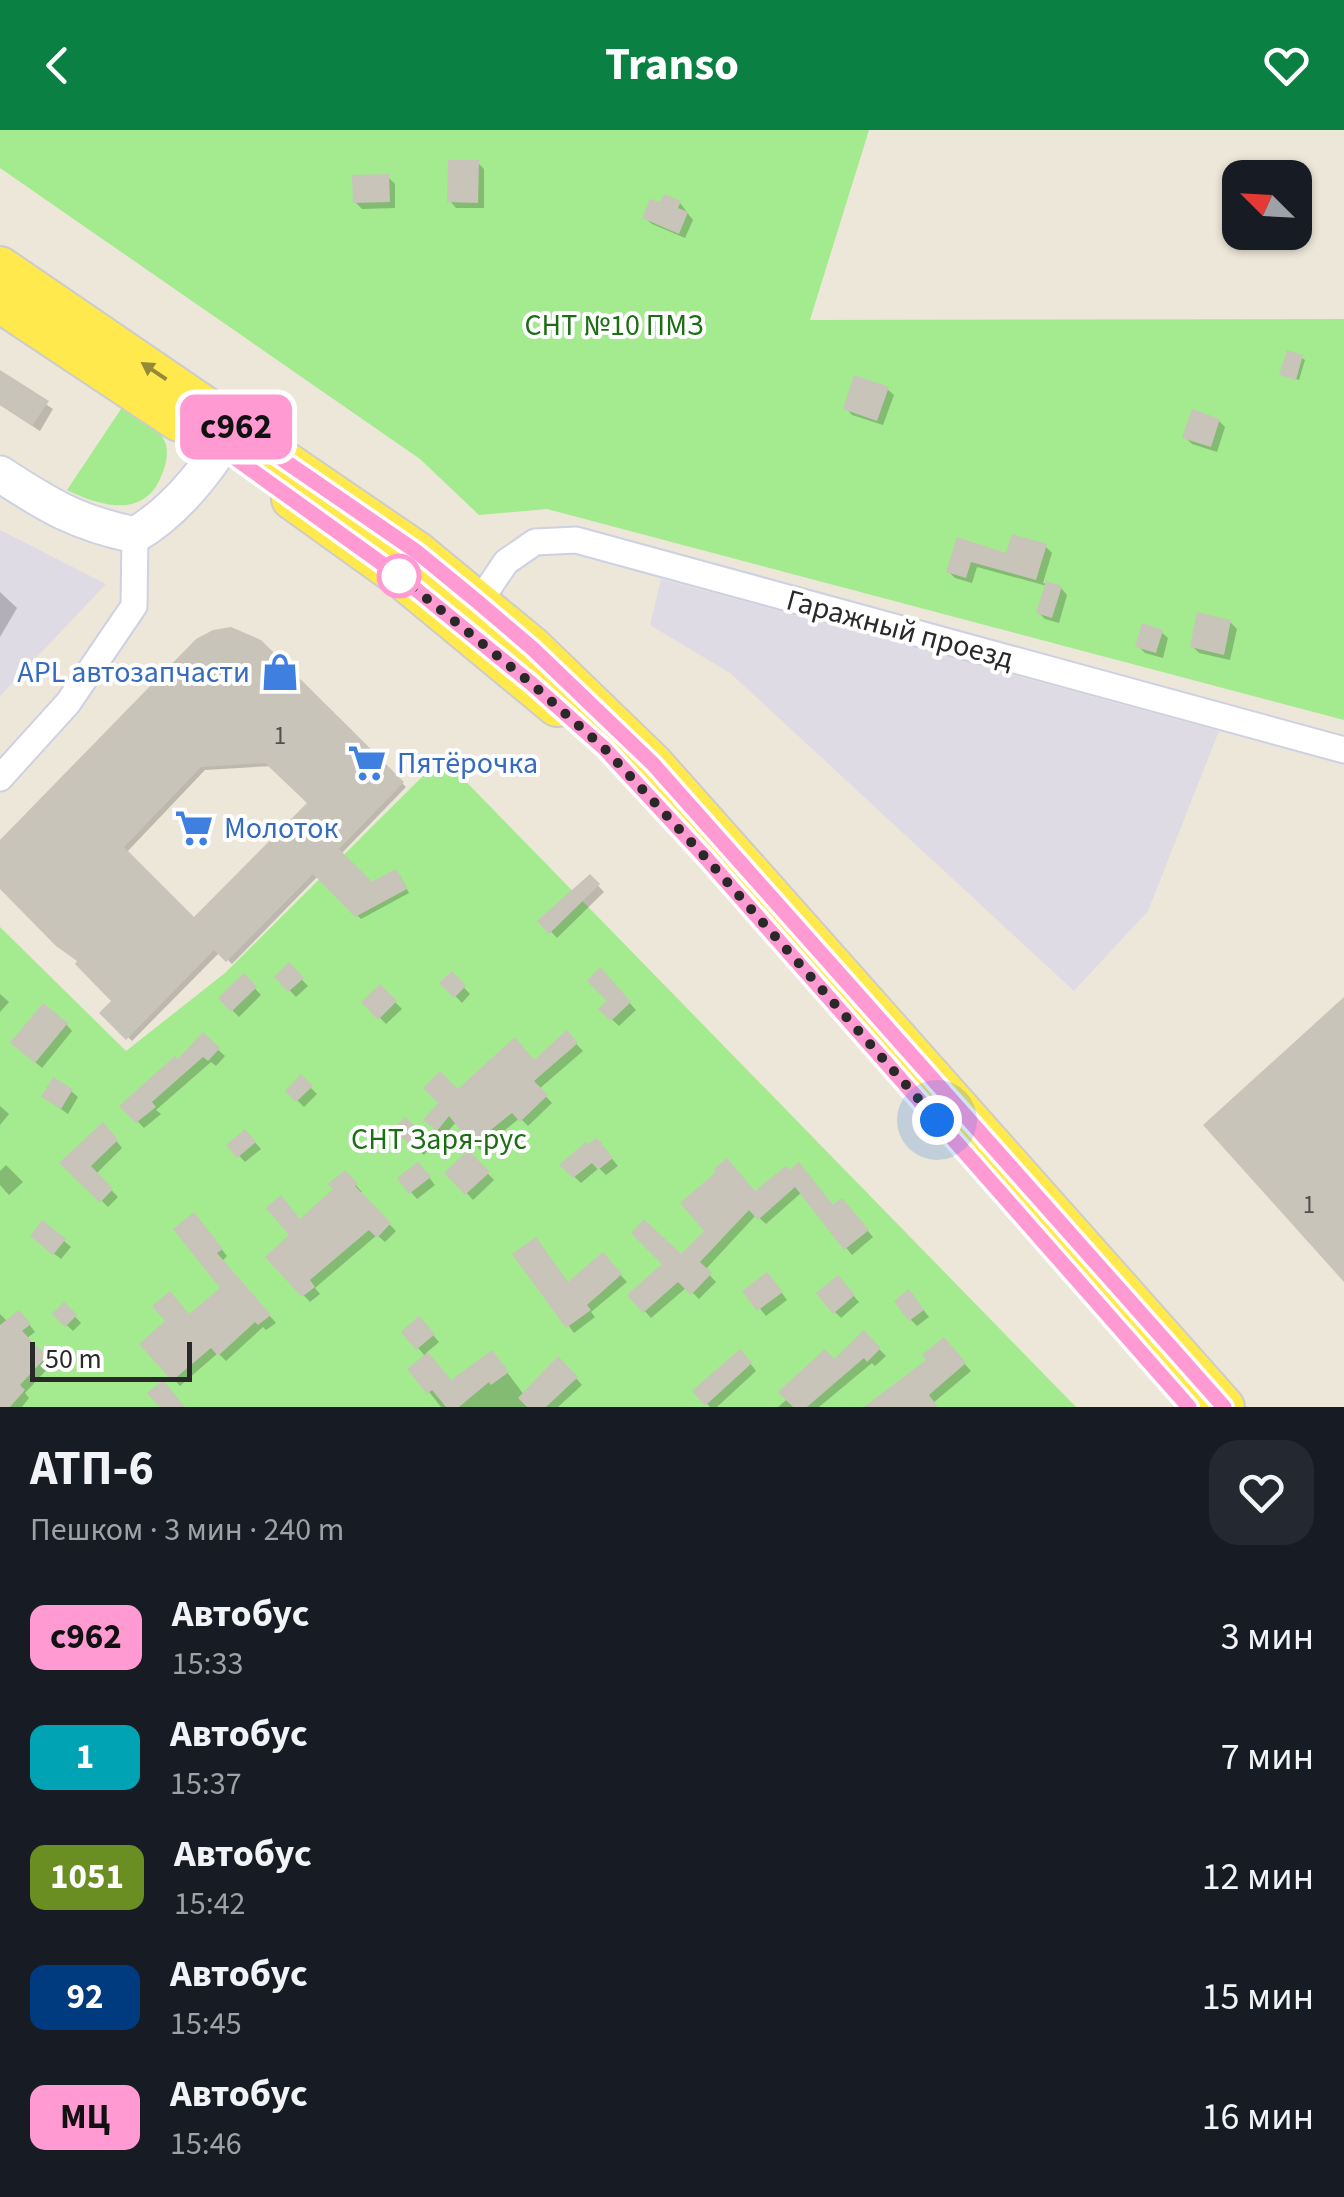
<!DOCTYPE html>
<html lang="ru">
<meta charset="utf-8">
<style>
body{margin:0;font-family:"Source Sans 3",sans-serif;background:#242831;color:#f1f3f6;height:100vh;display:flex;flex-direction:column;font-size:38px;white-space:nowrap}
*{box-sizing:border-box;margin:0}
p{font-size:32px;color:#9ea1a6}
.icon{flex:none;width:55px;height:55px;fill:none;stroke:currentColor;stroke-width:2;stroke-linecap:round;stroke-linejoin:round}
.map{position:relative;height:1277px;overflow:hidden}
.details{display:flex;flex-direction:column;background:#171b24;flex:1}
.details>*{flex:none}
.badge{padding:0 20px;border-radius:15px;font-size:35px;line-height:65px}
.needle{width:65px;rotate:294deg}
.buttons{position:absolute;left:1222px;top:30px;display:grid;gap:20px}
.buttons a{display:grid;place-items:center;width:90px;height:90px;border-radius:20px;background:#171b24;box-shadow:0 2px 8px #0004;font-size:50px}
.scale{position:absolute;left:30px;bottom:25px;width:162px;box-sizing:border-box;padding-left:10px;border:5px solid #292929;border-top:0;font-size:28px;line-height:35px;white-space:nowrap;color:#292929;-webkit-text-stroke:8px #fff;paint-order:stroke}
.you{position:absolute;width:50px;height:50px;margin:-25px;border:8px solid #fff;border-radius:50%;background:#1a73e8;box-shadow:0 0 0 15px #1a73e833}
.map>.badge{position:absolute;translate:-50% -50%;box-shadow:0 0 0 5px #fff}
.round{display:grid;place-items:center;flex:none;width:105px;height:105px;border-radius:30px;background:#242831}
.overview{display:flex;align-items:center;justify-content:space-between;height:170px;padding:0 30px}
h1{font-size:48px;font-weight:700;line-height:75px}
ul{padding:0;list-style:none}
li{display:flex;align-items:center;gap:30px;height:120px;padding:0 30px}
li div{flex:1}
li b{display:block;font-size:38px}
li em{font-style:normal}
li .badge{min-width:110px;font-weight:700;text-align:center}
header{display:flex;justify-content:space-between;align-items:center;height:130px;padding:0 30px;background:#0b8043;color:#fff;font-size:45px;font-weight:700}
.map>svg:first-child{display:block}
.industrial{fill:#dfdbe5}
.green{fill:#a4ea8f}
.shadow{fill:#0003;fill-rule:evenodd}
.building{fill:#c8c4b9;fill-rule:evenodd}
.lines{fill:none;stroke-linecap:round;stroke-linejoin:round}
.street-casing{stroke:#ced0e4;stroke-width:29}
.secondary-casing{stroke:#ced0e4;stroke-width:39}
.primary-casing{stroke:#ccc;stroke-width:44}
.street{stroke:#fff;stroke-width:25}
.secondary{stroke:#fff;stroke-width:35}
.primary{stroke:#ffe94d;stroke-width:40}
.oneway{fill:#94893b}
.line-casing{stroke:#fff;stroke-width:22}
.line{stroke:#ff9ad2;stroke-width:15}
.walk{stroke:#292929;stroke-width:10;stroke-dasharray:0 18}
.stop-dot{fill:#fff;stroke:#ff9ad2;stroke-width:5}
.labels{text-anchor:middle;stroke-width:8;stroke-linejoin:round;paint-order:stroke}
.number-label{font-size:25px;fill:#51504d}
.park-label{font-size:30px;fill:#1b6e12;stroke:#fff}
.street-label{font-size:30px;fill:#292929;stroke:#fff}
.shop-label{font-size:30px;fill:#366cbe;stroke:#fff;text-anchor:start}
</style>
<header><svg class="icon" aria-label="back" viewBox="0 0 24 24"><path d="M15 5l-7 7 7 7"/></svg>Transo<svg class="icon" aria-label="heart" viewBox="0 0 24 24"><path d="M12 20l-8-8c-3-5 5-10 8-4 3-6 11-1 8 4z"/></svg></header>
<div class="map">
<svg width="1344" height="1277" viewBox="0 0 1344 1277">
<rect width="100%" height="100%" fill="#ede7d9"/>
<g class="industrial">
<polygon points="0,400 106,454 0,566"/>
<polygon points="661,449 1219,601 1148,781 1074,861 730,543 650,495"/>
</g>
<g class="green">
<polygon points="0,0 869,0 810,190 1344,189 1344,590 547,379 479,385 420,329 0,38"/>
<path d="M123,276C138,285 159,296 165,312C169,322 166,335 162,344C146,389 101,377 67,360Z"/>
<polygon points="442,627 1076,1277 0,1277 0,797 126,921 225,843"/>
</g>
<g class="shadow">
<polygon points="478,33 484,39 484,78 456,78 450,71"/>
<polygon points="388,47 395,54 395,78 362,79 355,72"/>
<polygon points="680,73 693,90 685,108 652,94 645,88"/>
<polygon points="1302,228 1305,230 1299,250 1285,246"/>
<polygon points="0,243 53,279 40,301 0,275"/>
<polygon points="887,259 894,265 883,295 852,285 846,278"/>
<polygon points="1219,291 1225,297 1217,322 1192,314 1185,307"/>
<polygon points="958,410 1008,426 1045,416 1052,423 1043,453 1061,458 1067,465 1059,493 1045,489 1038,482 1047,456 977,437 972,453 955,448 949,442"/>
<polygon points="0,462 17,478 0,507"/>
<polygon points="1230,492 1237,499 1230,530 1199,523 1192,516"/>
<polygon points="1161,502 1168,508 1163,528 1145,523 1138,516"/>
<path d="M259,512L406,657L341,724L372,755L400,746L409,763L361,789L318,746L232,834L220,822L132,911L103,883L115,871L80,831L0,756V713ZM272,636L310,673L194,791L126,723L205,640Z"/>
<polygon points="590,747 604,762 557,808 541,791"/>
<polygon points="289,836 308,856 296,867 277,847"/>
<polygon points="600,841 636,880 619,896 602,880 611,871"/>
<polygon points="452,845 470,864 462,873 443,853"/>
<polygon points="244,847 261,865 239,887 221,869"/>
<polygon points="380,857 402,879 386,894 365,872"/>
<polygon points="0,864 9,872 0,882"/>
<polygon points="66,894 72,901 42,938 20,919"/>
<polygon points="567,904 583,921 539,959 552,973 528,996 520,988 480,1020 457,991 444,1006 427,990 458,963 534,932"/>
<polygon points="203,906 225,926 216,936 211,932 156,980 161,984 144,998 123,976 178,932"/>
<polygon points="301,948 317,964 304,977 288,961"/>
<polygon points="71,961 78,967 68,984 44,967"/>
<polygon points="0,976 9,984 0,995"/>
<polygon points="405,991 432,1015 424,1025 396,1000"/>
<polygon points="109,1002 122,1018 96,1044 118,1067 108,1077 63,1033"/>
<polygon points="251,1008 261,1019 245,1032 229,1015"/>
<polygon points="603,1018 618,1036 606,1045 599,1038 581,1053 562,1035"/>
<polygon points="468,1023 494,1050 473,1070 448,1043"/>
<polygon points="6,1035 23,1052 9,1065 0,1055 0,1041"/>
<polygon points="786,1039 834,1078 848,1078 873,1107 852,1125 802,1062 766,1094 756,1085 705,1140 716,1152 699,1169 687,1157 651,1188 631,1166 681,1128"/>
<polygon points="424,1041 435,1055 417,1069 411,1062"/>
<polygon points="345,1043 362,1062 359,1064 396,1101 385,1112 377,1105 315,1158 320,1164 310,1172 268,1128 336,1060"/>
<polygon points="200,1092 227,1126 222,1131 276,1193 266,1200 263,1197 226,1231 218,1223 180,1256 143,1214 190,1186 223,1158"/>
<polygon points="64,1111 71,1117 61,1129 39,1112"/>
<polygon points="516,1125 569,1155 603,1126 627,1152 591,1182 595,1187 574,1203"/>
<polygon points="838,1148 859,1172 841,1188 835,1182"/>
<polygon points="774,1152 787,1170 766,1186 746,1161"/>
<polygon points="915,1169 929,1187 917,1196 911,1190"/>
<polygon points="64,1175 81,1193 73,1201 55,1184"/>
<polygon points="0,1184 8,1192 25,1189 35,1202 26,1209 52,1234 25,1263 29,1268 22,1277 4,1277 0,1273 0,1238 18,1217 0,1195"/>
<polygon points="425,1196 439,1212 426,1223 451,1253 498,1230 524,1265 559,1229 582,1255 558,1277 441,1277 411,1239 426,1227 404,1202"/>
<polygon points="864,1204 886,1226 875,1236 872,1233 819,1277 778,1277"/>
<polygon points="950,1217 971,1241 933,1273 905,1277"/>
<polygon points="746,1228 756,1241 717,1277 710,1277 696,1261"/>
</g>
<g class="building">
<polygon points="448,30 479,30 478,73 447,72"/>
<polygon points="389,44 390,72 353,73 352,45"/>
<polygon points="664,64 681,71 678,78 688,82 679,104 642,88 650,69 660,72"/>
<polygon points="1287,220 1303,225 1296,250 1279,245"/>
<polygon points="0,240 49,271 32,296 0,275"/>
<polygon points="854,245 889,257 877,291 843,279"/>
<polygon points="1192,279 1220,289 1211,317 1182,308"/>
<polygon points="1012,404 1047,414 1036,450 971,432 966,448 946,442 957,407 1006,423"/>
<polygon points="1046,451 1062,456 1052,488 1036,483"/>
<polygon points="1197,482 1231,490 1224,525 1190,517"/>
<polygon points="1142,493 1163,500 1156,523 1135,517"/>
<path d="M231,497L261,510L404,652L339,719L372,752L396,739L407,759L355,787L313,744L226,832L214,820L126,910L99,883L111,871L75,834L77,831L56,816L0,759V710L196,509L213,500ZM265,633L307,673L194,787L124,717L201,637Z"/>
<polygon points="590,744 600,754 549,804 537,791"/>
<polygon points="289,832 304,848 288,862 274,847"/>
<polygon points="600,837 631,872 611,891 598,879 607,871 587,851"/>
<polygon points="452,841 466,856 454,868 439,853"/>
<polygon points="244,843 257,857 231,882 218,868"/>
<polygon points="380,854 397,871 378,890 361,872"/>
<polygon points="1344,867 1344,1152 1203,995"/>
<polygon points="43,873 68,893 35,933 10,913"/>
<polygon points="567,900 578,913 534,951 548,965 520,992 512,983 472,1015 449,986 437,1001 423,990 438,973 423,958 440,941 458,959 515,907 534,930"/>
<polygon points="203,902 220,918 208,931 203,927 152,972 156,977 136,993 119,976 175,926 178,929"/>
<polygon points="301,944 313,956 296,972 285,961"/>
<polygon points="53,947 73,959 61,979 41,967"/>
<polygon points="405,987 427,1007 416,1020 393,1000"/>
<polygon points="103,992 118,1010 91,1036 113,1059 100,1073 59,1033"/>
<polygon points="245,999 256,1012 237,1028 226,1015"/>
<polygon points="597,1008 613,1028 598,1040 592,1033 573,1048 559,1035 586,1012 588,1014"/>
<polygon points="468,1020 490,1042 465,1065 444,1043"/>
<polygon points="727,1028 755,1061 786,1036 790,1040 799,1032 833,1075 842,1068 869,1100 844,1120 795,1057 758,1090 749,1080 700,1132 712,1143 691,1165 678,1152 643,1183 627,1165 662,1134 631,1103 644,1089 681,1124 704,1101 680,1073 716,1042 714,1039"/>
<polygon points="418,1032 431,1047 409,1064 397,1048"/>
<polygon points="345,1040 358,1054 355,1056 391,1093 377,1108 369,1100 310,1150 315,1157 302,1167 265,1127 289,1105 266,1078 281,1065 300,1089 333,1059 328,1054"/>
<polygon points="194,1082 223,1119 217,1123 271,1185 258,1195 255,1192 218,1226 211,1218 172,1251 139,1214 165,1191 152,1176 170,1161 189,1184 220,1158 173,1099"/>
<polygon points="42,1090 66,1109 53,1125 30,1106"/>
<polygon points="536,1107 568,1152 603,1122 622,1144 587,1175 591,1180 566,1198 512,1124"/>
<polygon points="767,1142 783,1162 757,1181 742,1161"/>
<polygon points="838,1145 855,1165 833,1184 816,1163"/>
<polygon points="909,1159 924,1180 909,1191 894,1171"/>
<polygon points="64,1172 77,1185 65,1197 52,1184"/>
<polygon points="19,1180 31,1194 22,1201 47,1226 20,1255 25,1260 10,1277 0,1277 0,1195"/>
<polygon points="419,1186 435,1204 416,1220 401,1202"/>
<polygon points="864,1200 881,1218 867,1232 864,1228 807,1277 793,1277 778,1262 825,1219 834,1229"/>
<polygon points="944,1207 966,1233 929,1265 938,1277 864,1277 926,1230 922,1225"/>
<polygon points="740,1219 752,1233 705,1276 692,1261"/>
<polygon points="492,1220 509,1242 491,1255 489,1252 459,1277 446,1277 432,1260 427,1264 407,1239 428,1222 451,1250"/>
<polygon points="558,1226 578,1247 546,1277 527,1277 518,1268"/>
<polygon points="163,1250 185,1277 159,1277 147,1263"/>
</g>
<g class="lines">
<g class="street-casing">
<g id="street">
<polyline points="479,472 506,432 535,412 576,410 1344,620"/>
<polyline points="0,648 68,573 134,476 135,405"/>
</g>
</g>
<g class="secondary-casing">
<path id="secondary" d="M0,344C49,376 77,393 135,405C177,380 210,337 234,296"/>
</g>
<g class="primary-casing">
<g id="primary">
<polyline points="0,137 417,422 532,517 653,634 1224,1277"/>
<polyline points="0,172 179,291"/>
<polyline points="292,369 402,448 557,576"/>
</g>
</g>
<use href="#street" class="street"/>
<use href="#secondary" class="secondary"/>
<use href="#primary" class="primary"/>
</g>
<defs><path id="oneway-solid" d="M-6-.8H1V-3.2L6.5 0L1 3.2V.8H-6Z" transform="scale(2.5)"/></defs>
<use class="oneway" href="#oneway-solid" transform="translate(154 241) rotate(-146)"/>
<g class="lines">
<g class="line-casing">
<polyline id="line" points="1189,1277 705,727 604,618 532,554 402,448 221,318 234,296 417,422 478,472 532,518 653,634 1224,1277"/>
</g>
<use href="#line" class="line"/>
<polyline class="walk" points="399,446 532,554 604,618 705,727 937,990"/>
</g>
<defs>
<g id="shop-bare" transform="scale(3)"><path d="M-5-2.5h2.3a2.7 3.5 0 0 1 5.4 0H5L5.5 6h-11ZM-1.5-2.5h3a1.5 2.3 0 0 0-3 0Z" fill="#3f7fe0" stroke="#fff" stroke-width="2.5" paint-order="stroke"/></g>
<g id="supermarket-bare" transform="scale(3)"><path d="M-6-5.5h2.5l.6 2H6L4.5 2H-2.5L-4.4-4H-6ZM-1.5 3.2a1.3 1.3 0 1 0 .1 0ZM3 3.2a1.3 1.3 0 1 0 .1 0Z" fill="#3f7fe0" stroke="#fff" stroke-width="2.5" paint-order="stroke"/></g>
</defs>
<g fill-rule="evenodd">
<use href="#shop-bare" x="280" y="542"/>
<use href="#supermarket-bare" x="367" y="633"/>
<use href="#supermarket-bare" x="194" y="698"/>
</g>
<circle class="stop-dot" cx="399" cy="446" r="20"/>
<g class="labels">
<g class="number-label">
<text x="280" y="614">1</text>
<text x="1309" y="1083">1</text>
</g>
<g class="park-label">
<text x="614" y="205">СНТ №10 ПМЗ</text>
<text x="439" y="1019">СНТ Заря-рус</text>
</g>
<g class="street-label">
<text transform="translate(900 499) rotate(15)" y="10">Гаражный проезд</text>
</g>
<g class="shop-label">
<text x="250" y="552" text-anchor="end">APL автозапчасти</text>
<text x="397" y="643">Пятёрочка</text>
<text x="224" y="708">Молоток</text>
</g>
</g>
</svg>
<div class="buttons">
<a><svg class="needle" viewBox="-14 -14 28 28"><path d="M0-13l5 13h-10z" fill="#e53935"/><path d="M0 13l5-13h-10z" fill="#9ea1a6"/></svg></a>
</div>
<div class="scale">50 m</div>
<div class="you" style="left:937px;top:990px"></div>
<b class="badge" style="left:236px;top:297px;background:#ff9ad2;color:#111">с962</b>
</div>
<section class="details">
<div class="overview"><div><h1>АТП-6</h1><p>Пешком · 3 мин · 240 m</p></div><a class="round"><svg class="icon" aria-label="heart" viewBox="0 0 24 24"><path d="M12 20l-8-8c-3-5 5-10 8-4 3-6 11-1 8 4z"/></svg></a></div>
<ul>
<li><span class="badge" style="background:#ff9ad2;color:#111">с962</span><div><b>Автобус</b><p>15:33</p></div><em>3 мин</em></li>
<li><span class="badge" style="background:#00a3b4;color:#fff">1</span><div><b>Автобус</b><p>15:37</p></div><em>7 мин</em></li>
<li><span class="badge" style="background:#6b8e23;color:#fff">1051</span><div><b>Автобус</b><p>15:42</p></div><em>12 мин</em></li>
<li><span class="badge" style="background:#003b80;color:#fff">92</span><div><b>Автобус</b><p>15:45</p></div><em>15 мин</em></li>
<li><span class="badge" style="background:#ff9ad2;color:#111">МЦ</span><div><b>Автобус</b><p>15:46</p></div><em>16 мин</em></li>
</ul>
</section>
